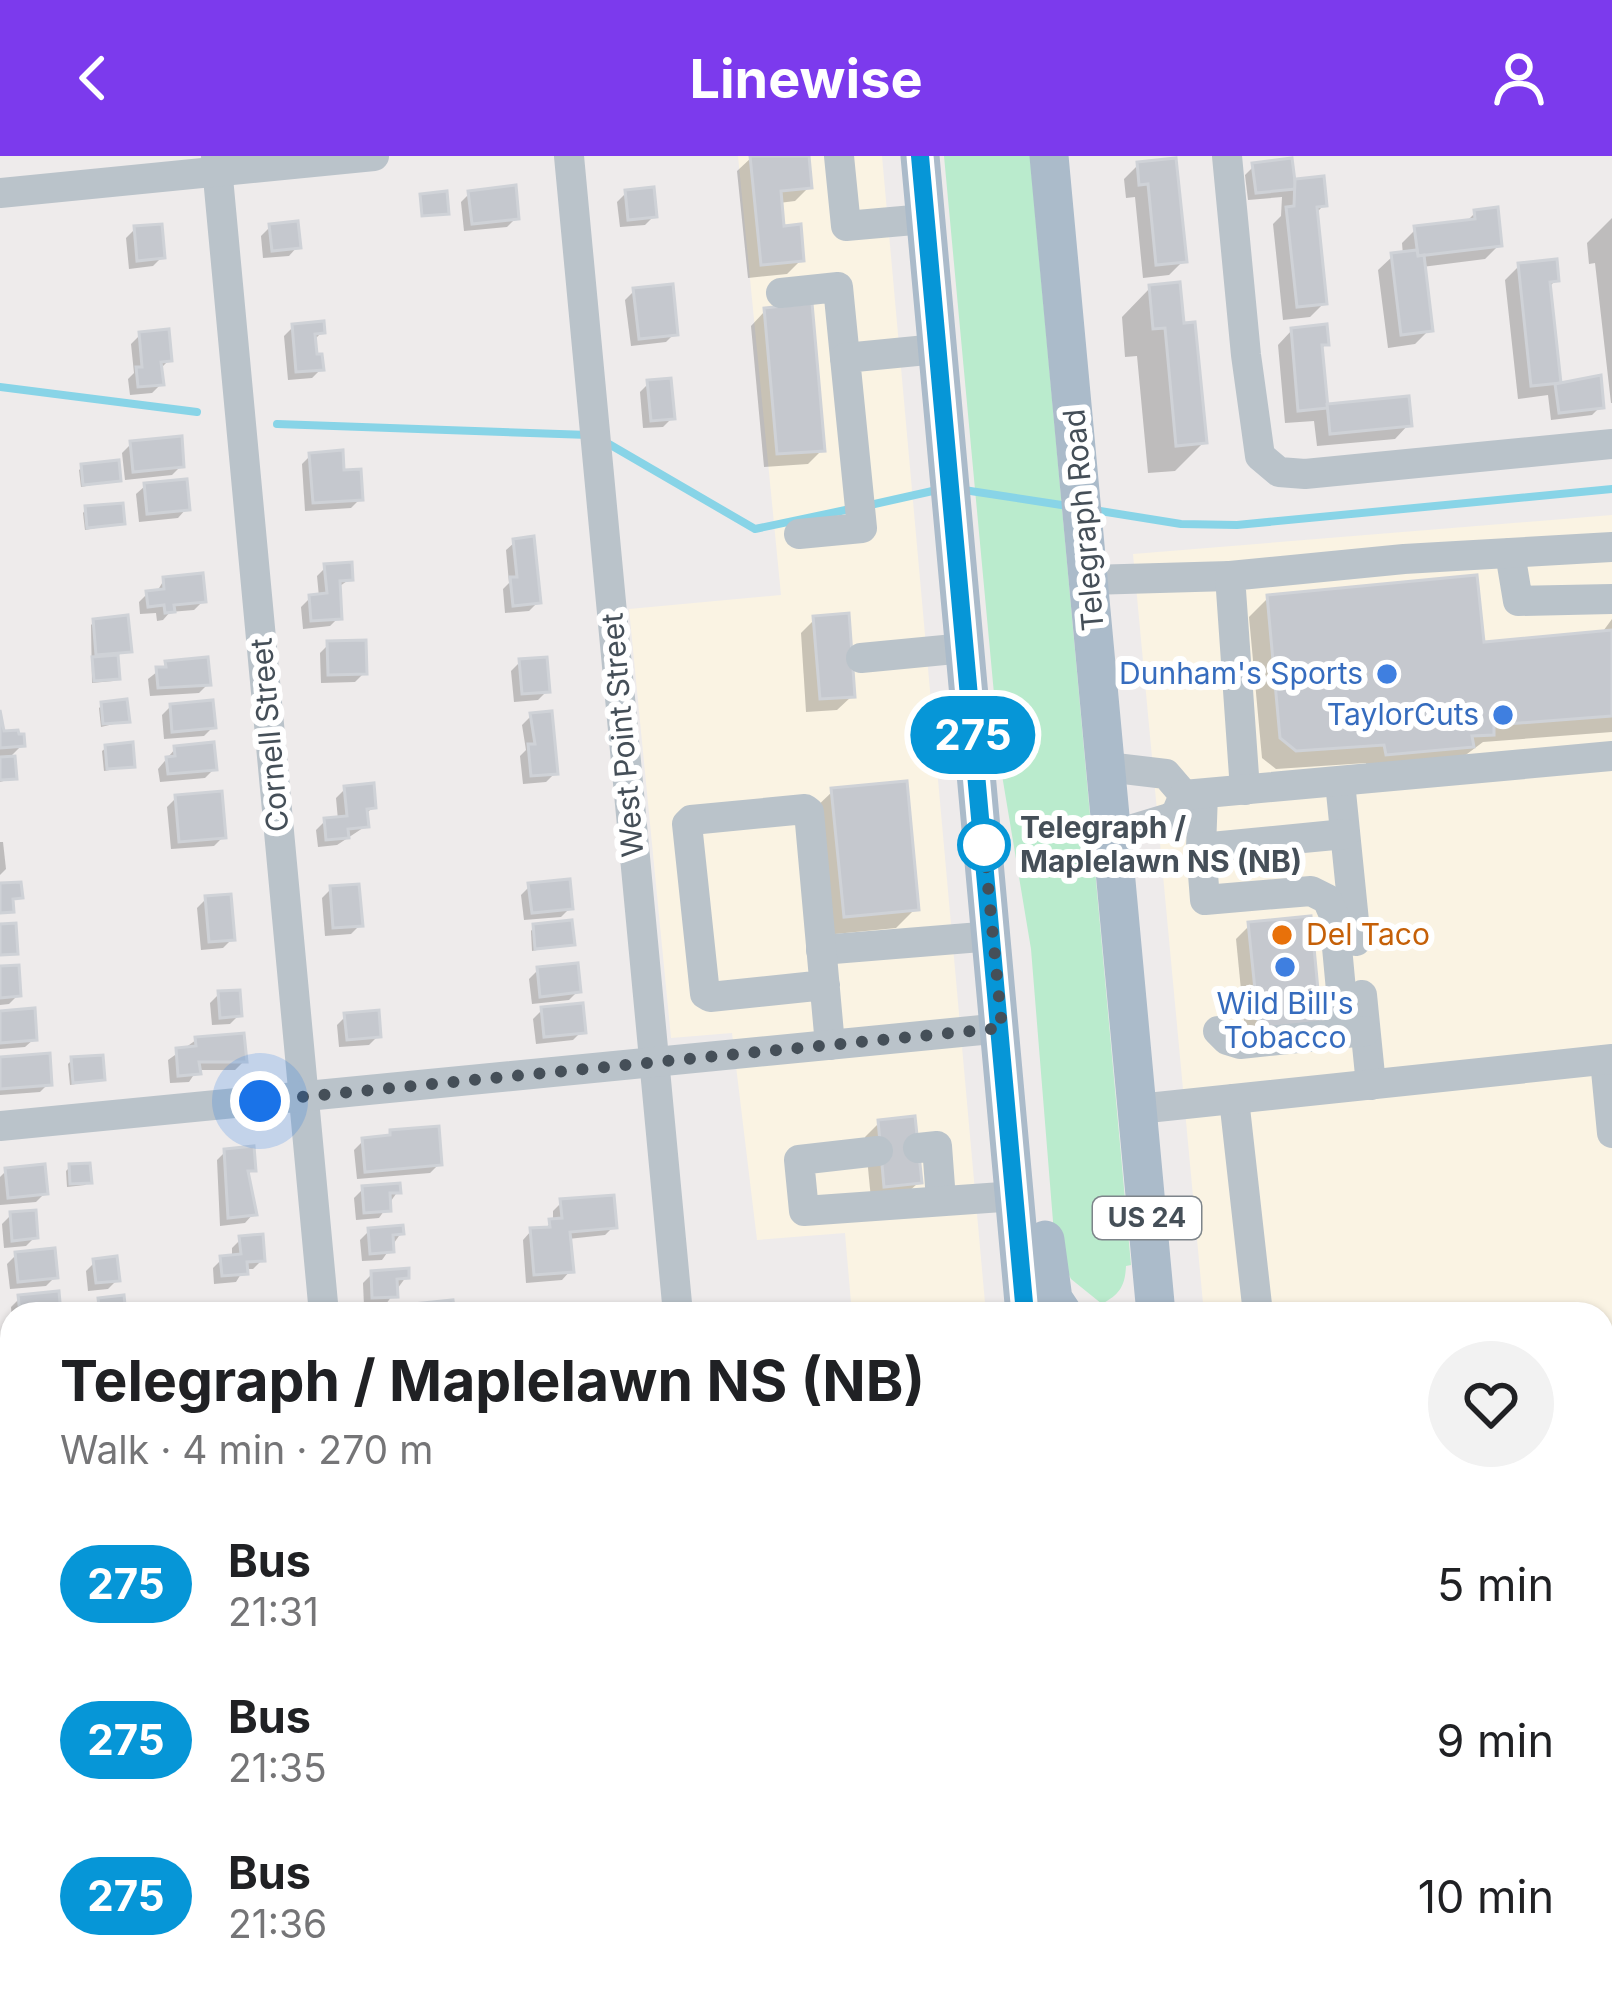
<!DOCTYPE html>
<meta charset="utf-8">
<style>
body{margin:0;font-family:Inter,sans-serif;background:#f2f2f2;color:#202124;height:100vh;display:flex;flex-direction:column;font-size:45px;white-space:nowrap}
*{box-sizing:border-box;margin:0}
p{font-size:39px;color:#757577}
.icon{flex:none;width:66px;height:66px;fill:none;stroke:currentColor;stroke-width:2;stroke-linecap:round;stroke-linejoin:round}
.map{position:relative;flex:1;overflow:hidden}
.details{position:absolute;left:0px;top:1146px;width:1614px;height:696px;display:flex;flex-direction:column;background:#fff;border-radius:36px 36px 0 0;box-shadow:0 3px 9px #0004}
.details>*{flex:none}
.badge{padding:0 24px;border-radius:39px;font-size:42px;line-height:78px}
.you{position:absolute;width:60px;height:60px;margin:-30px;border:9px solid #fff;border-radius:50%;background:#1a73e8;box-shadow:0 0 0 18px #1a73e833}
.map>.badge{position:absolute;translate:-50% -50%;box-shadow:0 0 0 6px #fff}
.round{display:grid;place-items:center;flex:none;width:126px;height:126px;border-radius:63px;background:#f2f2f2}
.summary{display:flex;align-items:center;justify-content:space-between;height:204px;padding:0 60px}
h1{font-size:57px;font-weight:700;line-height:90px}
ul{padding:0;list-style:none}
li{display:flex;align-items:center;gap:36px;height:156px;padding:0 60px}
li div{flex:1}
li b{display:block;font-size:45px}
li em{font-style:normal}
li .badge{min-width:132px;font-weight:700;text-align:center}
header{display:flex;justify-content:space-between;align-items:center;height:156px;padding:0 60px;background:#7c3aed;color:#fff;font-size:54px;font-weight:700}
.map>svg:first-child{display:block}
.commercial{fill:#faf3e3}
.green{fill:#baebcd}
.shadow{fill:#0003}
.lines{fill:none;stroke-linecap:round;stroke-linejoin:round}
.stream{stroke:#88d4e7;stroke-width:8}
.building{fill:#c5c8ce;stroke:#cfd2d7;stroke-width:3}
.minor{stroke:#bac3ca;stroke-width:30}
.major{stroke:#abbbca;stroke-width:39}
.line-casing{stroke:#fff;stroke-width:27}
.line{stroke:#0696d7;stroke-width:18}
.walk{stroke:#454f58;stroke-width:12;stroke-dasharray:0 21.6}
.shop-dot{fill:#3f7fe0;stroke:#fff;stroke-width:4.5}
.stop-dot{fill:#fff;stroke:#0696d7;stroke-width:6}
.food-dot{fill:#e8710a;stroke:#fff;stroke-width:4.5}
.labels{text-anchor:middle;stroke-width:12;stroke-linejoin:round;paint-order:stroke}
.shield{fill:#fff;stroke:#7d848a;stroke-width:3}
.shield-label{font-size:27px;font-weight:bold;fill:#454f58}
.street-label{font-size:30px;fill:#454f58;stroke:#fff}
.shop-label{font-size:30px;fill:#366cbe;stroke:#fff;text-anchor:end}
.stop-label{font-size:30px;font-weight:bold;fill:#454f58;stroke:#fff;text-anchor:start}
.food-label{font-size:30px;fill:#c56008;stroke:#fff;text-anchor:start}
</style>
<header><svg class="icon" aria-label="back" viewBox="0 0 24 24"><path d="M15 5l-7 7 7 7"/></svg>Linewise<svg class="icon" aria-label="person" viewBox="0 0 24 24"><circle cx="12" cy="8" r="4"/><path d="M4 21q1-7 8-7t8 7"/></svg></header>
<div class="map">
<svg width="1612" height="1842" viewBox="0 0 1612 1842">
<rect width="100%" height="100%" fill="#eeebeb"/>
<g class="commercial">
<polygon points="738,0 882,0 986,1158 852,1158 845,1077 757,1084 732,877 671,882 629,453 781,439"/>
<polygon points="1612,359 1612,1682 1602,1683 1602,1158 1204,1158 1133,398"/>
</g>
<path class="green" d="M944,0H1030L1131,1109L1126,1110C1125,1130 1120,1138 1102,1148L1071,1123L1055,1090L1031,793L1001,613Z"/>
<g class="shadow">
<polygon points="806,0 809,31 795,45 779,47 781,73 801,104 787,118 748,122 737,15 752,1"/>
<polygon points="1173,5 1183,105 1169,119 1143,122 1135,41 1126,42 1124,23 1138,9"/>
<polygon points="1254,10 1292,26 1324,49 1314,59 1324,147 1310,161 1283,164 1273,68 1281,60 1282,41 1248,44 1245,19"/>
<polygon points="470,37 516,62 507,71 464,75 461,46"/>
<polygon points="626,37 654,60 645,69 620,71 617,46"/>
<polygon points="1475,57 1499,89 1485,103 1422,111 1429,174 1415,188 1388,192 1378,114 1393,100 1403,99 1402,87 1416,73 1465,67"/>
<polygon points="1612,62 1612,247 1611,247 1595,107 1589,108 1587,87"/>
<polygon points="270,71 297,91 289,100 263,102 261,80"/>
<polygon points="135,73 162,101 153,110 129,113 126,82"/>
<polygon points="1519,110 1556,124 1548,132 1559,230 1601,250 1592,259 1551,264 1548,239 1518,243 1505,124"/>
<polygon points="1178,130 1204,286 1175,315 1148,317 1137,200 1125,201 1122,161 1150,132"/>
<polygon points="634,135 675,177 666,186 631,190 625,144"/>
<polygon points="765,155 822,294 808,308 764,311 751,170"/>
<polygon points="293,171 322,176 312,186 321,213 312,222 288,224 284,180"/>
<polygon points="1292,174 1326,188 1319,195 1325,251 1409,268 1395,283 1317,290 1314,265 1285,267 1278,189"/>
<polygon points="140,179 169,204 159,214 161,228 152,237 130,239 128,223 134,217 131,188"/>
<polygon points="649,227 672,262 663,271 643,272 640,236"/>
<polygon points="131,288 181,310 172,319 125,324 122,297"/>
<polygon points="311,299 360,343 351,352 305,355 302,308"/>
<polygon points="83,311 118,324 81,331 79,314"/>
<polygon points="145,330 186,353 178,362 139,366 136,338"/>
<polygon points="86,353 122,367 85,374 83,357"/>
<polygon points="515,386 538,446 529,455 505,457 503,433 509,427 506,394"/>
<polygon points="326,411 350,423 337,432 339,461 330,470 303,473 301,451 310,442 319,441 317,420"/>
<polygon points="164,424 203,445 194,454 170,456 163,464 157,465 156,457 140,458 139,446 148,437 156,437"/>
<polygon points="1268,442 1481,489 1601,478 1612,463 1612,576 1483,586 1451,610 1367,617 1366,607 1276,613 1262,602 1249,461"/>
<polygon points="815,463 852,540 837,554 806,556 801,477"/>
<polygon points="95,465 128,495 115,500 117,522 113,525 92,527 91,469"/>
<polygon points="329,488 364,517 355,526 321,527 320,497"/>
<polygon points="520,506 547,535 538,544 514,546 511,515"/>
<polygon points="167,508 208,528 199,537 150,540 148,523"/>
<polygon points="103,549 126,565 101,571 99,552"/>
<polygon points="171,550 213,571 204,580 164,583 162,559"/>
<polygon points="0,560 2,578 22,589 8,603 14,622 0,626"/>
<polygon points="531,560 555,617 546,626 523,628 520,600 526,594 522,569"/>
<polygon points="106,592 132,610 104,615 102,595"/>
<polygon points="175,593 214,613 205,622 160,626 158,613"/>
<polygon points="345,633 373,651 365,659 366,670 337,689 318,691 316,674 325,665 338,664 336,642"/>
<polygon points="833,635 915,753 896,772 825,779 813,654"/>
<polygon points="176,642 223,681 214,690 171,693 167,651"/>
<polygon points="0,686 3,686 6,713 0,719"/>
<polygon points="530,730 570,752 561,761 524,764 521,739"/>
<polygon points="331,733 360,769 351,778 325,780 322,742"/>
<polygon points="206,743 232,783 223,792 201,794 197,752"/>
<polygon points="1250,769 1319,875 1247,895 1236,783"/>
<polygon points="534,771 571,787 532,795 531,775"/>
<polygon points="0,814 18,839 9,848 0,849"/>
<polygon points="538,814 578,835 569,844 532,848 529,823"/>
<polygon points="219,838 239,859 230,868 212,869 210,847"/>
<polygon points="542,854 582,875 573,884 536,888 533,863"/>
<polygon points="0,858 34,883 25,891 0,893"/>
<polygon points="346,860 378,880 369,889 339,891 337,869"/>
<polygon points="196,884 244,905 235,914 197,914 189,926 170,927 168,904"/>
<polygon points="0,904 49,927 40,936 0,939"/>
<polygon points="72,904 102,923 70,929 68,908"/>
<polygon points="879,967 919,1026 904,1040 871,1043 865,981"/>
<polygon points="391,977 439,1008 430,1017 357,1023 354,994 363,985 385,983"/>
<polygon points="226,995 253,1013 246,1021 253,1058 245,1067 220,1070 217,1004"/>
<polygon points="70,1011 88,1026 85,1029 67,1031 66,1015"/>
<polygon points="6,1015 45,1037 36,1046 0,1049 0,1021"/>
<polygon points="363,1033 398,1035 379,1062 356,1064 354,1042"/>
<polygon points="562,1046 614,1070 605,1079 568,1083 570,1115 562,1124 526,1127 523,1084 531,1075 542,1074 553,1066 553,1055"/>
<polygon points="11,1059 35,1081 26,1090 4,1092 2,1068"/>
<polygon points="369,1075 401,1077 382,1104 362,1105 360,1084"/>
<polygon points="241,1083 262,1104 253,1113 244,1113 236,1126 214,1128 213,1112 222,1103 232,1102 232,1092"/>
<polygon points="16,1099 55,1121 46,1130 10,1133 7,1108"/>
<polygon points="95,1106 117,1124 108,1133 88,1135 86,1115"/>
<polygon points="372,1118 406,1121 386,1148 364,1150 363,1127"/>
<polygon points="20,1142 58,1158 12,1158 12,1163 11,1151"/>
<polygon points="0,1797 4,1838 0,1842"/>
<polygon points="1602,1823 1612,1842 1577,1842 1590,1830 1602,1830"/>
</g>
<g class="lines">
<g class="stream">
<polyline points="0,231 197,256"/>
<polyline points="277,268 589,279"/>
<polyline points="602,284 755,373 855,352"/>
<polyline points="964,334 1068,350"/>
<polyline points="870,349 937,334"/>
<polyline points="1094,354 1181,368 1237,369 1612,333"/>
</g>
</g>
<g class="building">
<polygon points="750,0 809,0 812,32 781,35 784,70 801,68 804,105 761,109"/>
<polygon points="1176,2 1187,106 1156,109 1148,28 1139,29 1137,6"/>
<polygon points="1292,2 1296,33 1256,37 1252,7"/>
<polygon points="1324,20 1327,50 1317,51 1327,148 1297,151 1286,51 1294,50 1295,23"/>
<polygon points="516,29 519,63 472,68 468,35"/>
<polygon points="654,31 657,61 628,64 625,34"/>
<polygon points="447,35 449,58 422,60 420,38"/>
<polygon points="1498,51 1502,90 1418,100 1414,70 1475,63 1474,54"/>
<polygon points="298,65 301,92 272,95 269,68"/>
<polygon points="162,68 165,102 137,105 134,70"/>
<polygon points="1417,94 1418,100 1424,99 1433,175 1401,179 1391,97"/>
<polygon points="1557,103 1559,125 1550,126 1561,227 1531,230 1518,107"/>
<polygon points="1180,126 1184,167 1195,166 1207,287 1176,290 1165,172 1153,173 1149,129"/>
<polygon points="673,128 678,179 639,183 633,132"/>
<polygon points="812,147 825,295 777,298 764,152"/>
<polygon points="324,165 325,177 315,178 317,198 322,198 324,214 296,216 292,168"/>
<polygon points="1327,168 1329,189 1322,189 1328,252 1298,255 1291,172"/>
<polygon points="169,173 172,205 161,206 164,229 138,231 136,211 142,211 139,176"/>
<polygon points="1601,219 1604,252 1559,257 1555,228"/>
<polygon points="671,222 675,263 651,265 647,224"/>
<polygon points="1409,240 1412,270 1330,278 1327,248"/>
<polygon points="182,280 184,311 133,316 130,285"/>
<polygon points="343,294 344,314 361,313 363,344 313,347 309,297"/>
<polygon points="119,304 121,325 83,329 81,308"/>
<polygon points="187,323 190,354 147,358 144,327"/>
<polygon points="123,347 125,368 87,372 85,350"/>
<polygon points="534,380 541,447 513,450 510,421 517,421 513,383"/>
<polygon points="352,406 353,424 340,425 342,463 311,465 309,439 327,437 324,408"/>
<polygon points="203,417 206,446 174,449 175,456 165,457 164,449 148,451 146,435 164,433 163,421"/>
<polygon points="1477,419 1484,486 1612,474 1612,560 1494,569 1494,579 1472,580 1474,591 1386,599 1384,589 1296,595 1280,582 1267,439"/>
<polygon points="849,457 855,541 820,543 813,460"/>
<polygon points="128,459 132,496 96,499 93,463"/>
<polygon points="366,484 367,518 328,519 327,485"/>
<polygon points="118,499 120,523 94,525 92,501"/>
<polygon points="208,501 211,529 158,532 156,511 166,511 165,505"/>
<polygon points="547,501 550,536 522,538 519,503"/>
<polygon points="127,543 130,566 103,568 101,546"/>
<polygon points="213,544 216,572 172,576 170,548"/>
<polygon points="0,554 4,575 18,574 19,578 24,578 25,590 0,592"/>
<polygon points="552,555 558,618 531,620 528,588 535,588 530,557"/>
<polygon points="133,586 135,611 107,613 105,589"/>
<polygon points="214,586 217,614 168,618 166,601 175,600 174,590"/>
<polygon points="15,600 17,623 0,624 0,601"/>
<polygon points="907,625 919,754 844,761 831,632"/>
<polygon points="374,627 376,652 367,653 369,671 348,673 349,682 326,684 324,662 347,660 344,630"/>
<polygon points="222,635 226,682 179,686 175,639"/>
<polygon points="570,723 573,753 532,757 528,727"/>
<polygon points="21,726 23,742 13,743 14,756 0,757 0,727"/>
<polygon points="359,728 363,770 333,772 330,730"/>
<polygon points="231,738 235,784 209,786 205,740"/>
<polygon points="1311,760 1322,876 1260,882 1248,766"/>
<polygon points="572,764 575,789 535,793 533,768"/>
<polygon points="16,767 18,798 0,799 0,768"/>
<polygon points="578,807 581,836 540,841 537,811"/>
<polygon points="19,809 21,840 0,842 0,810"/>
<polygon points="240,834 242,860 220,862 218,835"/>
<polygon points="583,847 586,877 544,881 541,851"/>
<polygon points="35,852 37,884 0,887 0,855"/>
<polygon points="379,854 381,881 347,884 344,857"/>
<polygon points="244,877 247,906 199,906 201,918 178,920 176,892 196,890 195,881"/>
<polygon points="50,897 52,929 0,933 0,901"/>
<polygon points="103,899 105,924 73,927 71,901"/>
<polygon points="915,960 922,1027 884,1031 878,964"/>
<polygon points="439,970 442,1009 365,1016 362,982 390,979 390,974"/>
<polygon points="254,990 256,1015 248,1015 257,1059 228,1062 224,993"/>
<polygon points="90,1007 92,1027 70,1028 69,1008"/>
<polygon points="45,1008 48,1038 8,1042 5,1012"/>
<polygon points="400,1027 401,1037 390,1037 391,1055 364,1057 362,1030"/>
<polygon points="614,1039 617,1072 570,1076 574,1116 534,1119 530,1072 550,1071 549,1063 562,1062 560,1043"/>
<polygon points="36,1054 38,1082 12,1085 10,1056"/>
<polygon points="403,1069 404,1078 393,1079 394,1096 370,1098 368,1072"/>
<polygon points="263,1078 265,1105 247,1106 248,1118 222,1120 220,1100 241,1098 239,1080"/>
<polygon points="55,1092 58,1122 18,1126 15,1096"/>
<polygon points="117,1100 120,1125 96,1127 93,1103"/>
<polygon points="409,1112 409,1122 397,1123 398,1141 372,1142 371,1115"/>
<polygon points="59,1135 61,1158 20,1158 18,1139"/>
<polygon points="124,1139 126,1158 100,1158 98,1142"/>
<polygon points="453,1144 455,1158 403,1158 402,1149"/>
<polygon points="1602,1820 1608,1820 1612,1842 1556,1842 1596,1837 1595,1830 1602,1830"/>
</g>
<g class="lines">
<g class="minor">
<polyline points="216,0 324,1158"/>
<polyline points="569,0 678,1158"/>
<polyline points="839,0 846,70 925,63"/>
<polyline points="1227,0 1246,199 1260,300 1279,316 1305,318 1612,288"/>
<polyline points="0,37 374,0"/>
<polyline points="781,137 838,131 845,202"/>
<polyline points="799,378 862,372 845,202 937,193"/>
<polyline points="1510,397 1518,445 1612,443"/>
<polyline points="1089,424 1230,420"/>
<polyline points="861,502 965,492"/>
<polyline points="1107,611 1166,618 1184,639 1176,658 1169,662 1113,679"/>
<polyline points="1340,626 1356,785"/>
<polyline points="1245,634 1230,420 1404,403 1612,391"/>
<polyline points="1203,638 1201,692 1205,744 1311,735 1327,743 1334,759 1345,877"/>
<polyline points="1184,639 1612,600"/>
<polyline points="1201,692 1345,678"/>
<polyline points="821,794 993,780"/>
<polyline points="825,829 710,841 705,838 687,668 691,664 805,653 809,656 830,889"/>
<polyline points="1362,839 1371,929"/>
<polyline points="1218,875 1227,884 1240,888 1365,875"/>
<polyline points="1605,904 1612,977"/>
<polyline points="1234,943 1258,1158"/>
<polyline points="1138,953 1612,903"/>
<polyline points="0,970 1002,872"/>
<polyline points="918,992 937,990 941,1044"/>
<polyline points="878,995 799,1004 804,1055 1016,1040"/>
<polyline points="0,1470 12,1598"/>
<polyline points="1602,1599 1612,1597"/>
<polyline points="0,1716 12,1716"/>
<polyline points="33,1830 35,1842"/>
<polyline points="388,1830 389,1842"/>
<polyline points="842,1830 843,1842"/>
<polyline points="1310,1830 1311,1842"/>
<polyline points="1370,1830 1371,1842"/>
<polyline points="1539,1830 1544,1842"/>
<polyline points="1399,1839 1494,1830"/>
</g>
<g class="major">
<polyline points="920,0 1025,1158"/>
<polyline points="1049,0 1156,1158"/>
<polyline points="1045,1084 1053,1143 1063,1158"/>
<polyline points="1602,1744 1612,1743"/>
<polyline points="1085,1830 1086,1842"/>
<polyline points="1215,1830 1216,1842"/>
<polyline points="634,1842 756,1830"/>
</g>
</g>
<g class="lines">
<g class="line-casing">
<polyline id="line" points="920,0 1025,1158"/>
</g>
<use href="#line" class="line"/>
<polyline class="walk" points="260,945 1002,872 984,689"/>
</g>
<g class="shop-dot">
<circle cx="1387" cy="518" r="12"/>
<circle cx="1503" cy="559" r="12"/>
<circle cx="1285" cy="811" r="12"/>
</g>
<circle class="stop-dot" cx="984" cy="689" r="24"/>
<circle class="food-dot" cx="1282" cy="779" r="12"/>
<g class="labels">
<rect class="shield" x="1093" y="1041" width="108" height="42" rx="9"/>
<g class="shield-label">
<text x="1147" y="1071">US 24</text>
</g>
<g class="street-label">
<text transform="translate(1084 364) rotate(-95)" y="10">Telegraph Road</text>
<text transform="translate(270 579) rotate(-95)" y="10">Cornell Street</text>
<text transform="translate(623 579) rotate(-95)" y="10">West Point Street</text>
</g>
<g class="shop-label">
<text x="1363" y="528">Dunham's Sports</text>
<text x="1479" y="569">TaylorCuts</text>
<text x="1285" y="858" text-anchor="middle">Wild Bill's<tspan x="1285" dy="34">Tobacco</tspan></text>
</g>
<g class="stop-label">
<text x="1020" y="682">Telegraph /<tspan x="1020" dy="34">Maplelawn NS (NB)</tspan></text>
</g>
<g class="food-label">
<text x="1306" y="789">Del Taco</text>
</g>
</g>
</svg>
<div class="you" style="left:260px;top:945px"></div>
<b class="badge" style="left:973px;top:579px;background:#0696d7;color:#fff">275</b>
<section class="details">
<div class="summary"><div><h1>Telegraph / Maplelawn NS (NB)</h1><p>Walk · 4 min · 270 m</p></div><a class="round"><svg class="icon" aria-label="heart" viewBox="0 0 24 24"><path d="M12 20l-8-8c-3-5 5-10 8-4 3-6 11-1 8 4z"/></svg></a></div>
<ul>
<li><span class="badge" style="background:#0696d7;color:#fff">275</span><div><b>Bus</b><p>21:31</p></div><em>5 min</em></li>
<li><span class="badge" style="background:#0696d7;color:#fff">275</span><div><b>Bus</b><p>21:35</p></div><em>9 min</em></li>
<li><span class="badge" style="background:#0696d7;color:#fff">275</span><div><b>Bus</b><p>21:36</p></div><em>10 min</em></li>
</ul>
</section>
</div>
